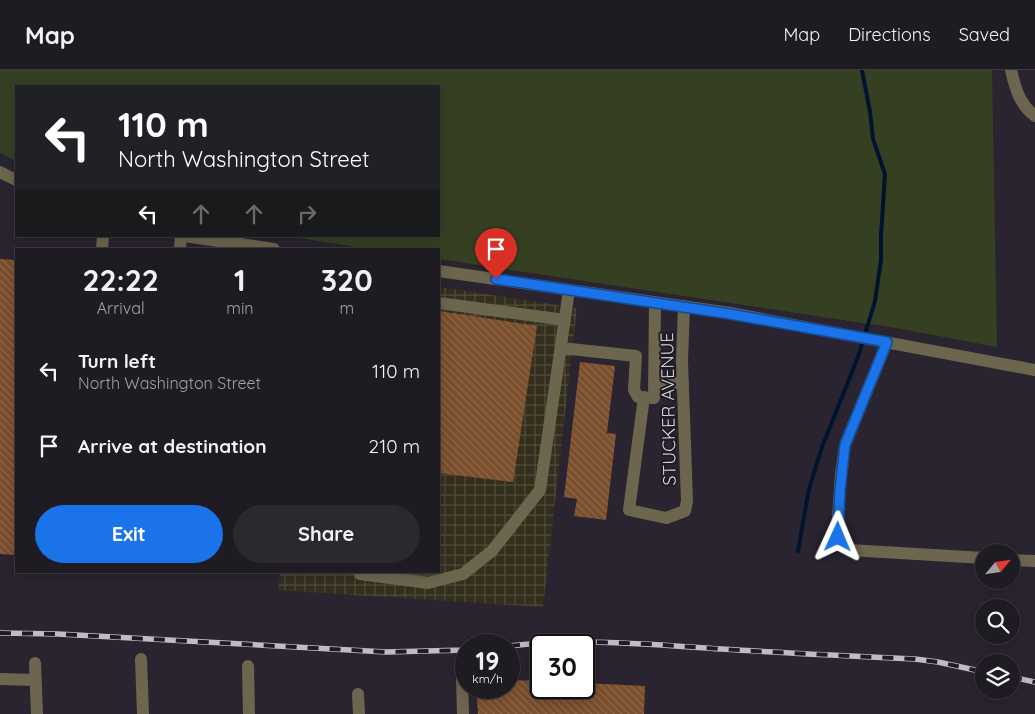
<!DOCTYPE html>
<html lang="en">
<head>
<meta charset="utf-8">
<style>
	:root { --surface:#1f1b23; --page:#2c2830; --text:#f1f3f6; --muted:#a1a1a6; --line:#3c3941; --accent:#1a73e8 }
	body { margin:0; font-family:Quicksand,sans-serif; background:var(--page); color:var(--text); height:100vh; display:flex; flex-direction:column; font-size:19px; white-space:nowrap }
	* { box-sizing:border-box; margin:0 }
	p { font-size:16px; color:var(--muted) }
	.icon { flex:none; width:28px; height:28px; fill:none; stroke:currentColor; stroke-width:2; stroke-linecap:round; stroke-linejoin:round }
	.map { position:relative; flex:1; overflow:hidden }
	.drawer { position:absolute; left:15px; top:178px; width:425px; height:325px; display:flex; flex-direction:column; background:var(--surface); border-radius:0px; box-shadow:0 2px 12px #0003,0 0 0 1px var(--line) }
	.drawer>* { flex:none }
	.hud { position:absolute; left:15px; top:15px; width:425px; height:152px; border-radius:0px; box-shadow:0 2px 12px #0003,0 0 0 1px var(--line); background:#202124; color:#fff; overflow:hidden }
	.needle { width:32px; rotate:61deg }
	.buttons { position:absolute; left:975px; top:474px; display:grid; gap:10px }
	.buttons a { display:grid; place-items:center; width:45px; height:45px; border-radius:50%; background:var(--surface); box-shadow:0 2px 12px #0003,0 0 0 1px var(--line); font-size:25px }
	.speed { position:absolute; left:455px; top:564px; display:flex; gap:10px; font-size:25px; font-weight:700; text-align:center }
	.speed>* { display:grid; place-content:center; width:65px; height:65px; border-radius:50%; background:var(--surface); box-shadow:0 2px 12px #0003,0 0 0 1px var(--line); line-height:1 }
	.speed small { font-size:12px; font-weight:400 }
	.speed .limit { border:2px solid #111; border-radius:8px; background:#fff; color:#111 }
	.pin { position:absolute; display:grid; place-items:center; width:42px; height:42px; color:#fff; margin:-51px -21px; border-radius:50% 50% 50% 0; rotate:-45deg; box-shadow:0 0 5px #0007 }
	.pin .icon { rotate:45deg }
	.me { position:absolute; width:55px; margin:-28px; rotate:1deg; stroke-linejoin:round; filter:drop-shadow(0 0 4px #0008) }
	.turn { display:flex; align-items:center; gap:18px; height:105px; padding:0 20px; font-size:22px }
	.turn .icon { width:65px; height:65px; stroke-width:2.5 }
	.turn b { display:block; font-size:35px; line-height:42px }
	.lanes { display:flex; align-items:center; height:48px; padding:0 20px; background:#0003; justify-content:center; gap:25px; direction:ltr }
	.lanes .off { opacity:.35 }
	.eta { display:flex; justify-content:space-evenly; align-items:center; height:85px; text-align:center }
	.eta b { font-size:30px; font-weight:700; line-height:35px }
	.action { display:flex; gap:10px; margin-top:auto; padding:10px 20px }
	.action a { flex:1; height:58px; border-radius:30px; background:var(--accent); color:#fff; font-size:20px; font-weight:700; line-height:58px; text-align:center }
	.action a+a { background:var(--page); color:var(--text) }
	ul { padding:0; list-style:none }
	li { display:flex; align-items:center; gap:15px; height:75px; padding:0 20px }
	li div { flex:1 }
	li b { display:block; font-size:19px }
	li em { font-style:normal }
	header { display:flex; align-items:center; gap:30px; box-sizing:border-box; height:70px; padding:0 25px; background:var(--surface); border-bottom:1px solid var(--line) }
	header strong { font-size:24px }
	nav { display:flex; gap:28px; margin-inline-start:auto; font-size:18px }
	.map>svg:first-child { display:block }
</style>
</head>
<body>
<header>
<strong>Map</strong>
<nav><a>Map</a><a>Directions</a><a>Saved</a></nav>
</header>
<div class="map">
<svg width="1035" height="644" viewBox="0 0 1035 644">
	<defs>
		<pattern id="industrial-grid" width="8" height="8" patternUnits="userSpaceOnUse" patternTransform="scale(1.25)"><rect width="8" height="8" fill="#342e1d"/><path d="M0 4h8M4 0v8" fill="none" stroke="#514b3d"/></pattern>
		<pattern id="building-back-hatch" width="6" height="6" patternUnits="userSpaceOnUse" patternTransform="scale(1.25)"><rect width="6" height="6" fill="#7b4e2c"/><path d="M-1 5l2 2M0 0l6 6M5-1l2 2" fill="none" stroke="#8d674a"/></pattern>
	</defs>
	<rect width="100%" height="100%" fill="#29242f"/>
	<path fill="url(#industrial-grid)" d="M439 217 577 238 543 537 278 520 280 501H439Z"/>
	<path fill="#354023" d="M0 0H992L997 277 896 258 439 189V179H369L287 166H439V16H16V91L0 83Z"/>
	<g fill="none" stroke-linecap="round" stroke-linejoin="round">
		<path stroke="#00142f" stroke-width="4" d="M798 481 809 419 822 377 858 287 875 231 881 190V166L885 104 873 69 870 42 862 0"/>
	</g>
	<path fill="url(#building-back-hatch)" d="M0 189 16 190V485L0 484Z
		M439 241 537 256 513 412 439 403Z
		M580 292 615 296 607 363 616 364 606 450 574 446 577 429 564 427Z
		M509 610 541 611V618H584V613L645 616 644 644H478L476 618H509Z"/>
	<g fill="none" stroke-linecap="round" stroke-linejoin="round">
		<path stroke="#6d664f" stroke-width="12" d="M1011 0C1015 18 1020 35 1035 46
			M0 102 16 110
			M184 166 274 179
			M102 179 103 166
			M180 179 181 166
			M439 201 730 243 1035 300
			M439 233 565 250
			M887 272 845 375 841 404 837 461C839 469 842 476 849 480L984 488
			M561 278 636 286 634 320 638 327 654 328 655 232
			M654 313H683
			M644 327 629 440 666 448 685 441 687 431 682 291 684 236
			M1011 490 1035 491
			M360 501V504L428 513 463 504 492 481 540 420 569 220
			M141 589 143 644
			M35 593 37 644
			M248 596 249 644
			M462 608 463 644
			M0 609 35 610
			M358 624 359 644"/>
		<g stroke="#bfbcc4" stroke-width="5.5">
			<path id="rail" d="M0 563 58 564 386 582 466 580
				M509 576C580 568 650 574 721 579 786 583 850 586 915 589L938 592 984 602
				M1011 607 1035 612"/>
		</g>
		<use href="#rail" stroke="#1f1b25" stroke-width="4" stroke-dasharray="11" stroke-linecap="butt"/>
	</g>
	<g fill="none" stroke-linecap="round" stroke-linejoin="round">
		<g stroke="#114b97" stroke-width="12">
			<path id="route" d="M496 209 730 244 887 272 845 375 840 420 838 467"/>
		</g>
		<use href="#route" stroke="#1a73e8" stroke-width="9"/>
	</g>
	<g text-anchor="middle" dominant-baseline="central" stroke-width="4" stroke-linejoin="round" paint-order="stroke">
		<g font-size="18" fill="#d8d5dc" stroke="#1f1b25">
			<text transform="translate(668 339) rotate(-91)">STUCKER AVENUE</text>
		</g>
	</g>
</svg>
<div class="buttons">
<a><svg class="needle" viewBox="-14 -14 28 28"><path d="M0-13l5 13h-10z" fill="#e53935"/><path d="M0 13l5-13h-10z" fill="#a1a1a6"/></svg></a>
<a><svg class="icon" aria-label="search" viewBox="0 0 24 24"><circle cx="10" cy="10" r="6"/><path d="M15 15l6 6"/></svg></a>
<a><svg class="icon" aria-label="layers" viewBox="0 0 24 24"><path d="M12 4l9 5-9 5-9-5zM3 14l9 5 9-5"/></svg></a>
</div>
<div class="speed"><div>19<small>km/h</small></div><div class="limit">30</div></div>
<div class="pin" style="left:496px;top:209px;background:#d93025"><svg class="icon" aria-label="arrive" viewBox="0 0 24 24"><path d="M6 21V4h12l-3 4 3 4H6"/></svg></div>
<svg class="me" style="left:838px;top:467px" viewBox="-20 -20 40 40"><path d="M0-17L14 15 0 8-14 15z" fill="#1a73e8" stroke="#fff" stroke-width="4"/></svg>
<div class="hud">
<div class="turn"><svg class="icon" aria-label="left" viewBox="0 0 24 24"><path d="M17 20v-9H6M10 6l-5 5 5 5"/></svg><div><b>110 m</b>North Washington Street</div></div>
<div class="lanes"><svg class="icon" aria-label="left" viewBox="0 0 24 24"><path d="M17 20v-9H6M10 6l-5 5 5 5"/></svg><svg class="icon off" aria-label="ahead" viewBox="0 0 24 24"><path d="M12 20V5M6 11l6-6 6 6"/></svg><svg class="icon off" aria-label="ahead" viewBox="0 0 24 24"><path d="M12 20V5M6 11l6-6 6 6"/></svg><svg class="icon off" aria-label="right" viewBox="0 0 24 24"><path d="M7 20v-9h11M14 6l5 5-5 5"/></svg></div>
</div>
<section class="drawer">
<div class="eta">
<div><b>22:22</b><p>Arrival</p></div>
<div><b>1</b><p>min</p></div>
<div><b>320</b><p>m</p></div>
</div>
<ul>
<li><svg class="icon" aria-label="left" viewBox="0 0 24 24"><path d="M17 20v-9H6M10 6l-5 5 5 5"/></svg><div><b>Turn left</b><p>North Washington Street</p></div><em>110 m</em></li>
<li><svg class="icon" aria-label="arrive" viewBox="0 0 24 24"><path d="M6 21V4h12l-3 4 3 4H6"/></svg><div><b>Arrive at destination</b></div><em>210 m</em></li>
</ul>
<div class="action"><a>Exit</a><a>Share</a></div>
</section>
</div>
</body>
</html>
